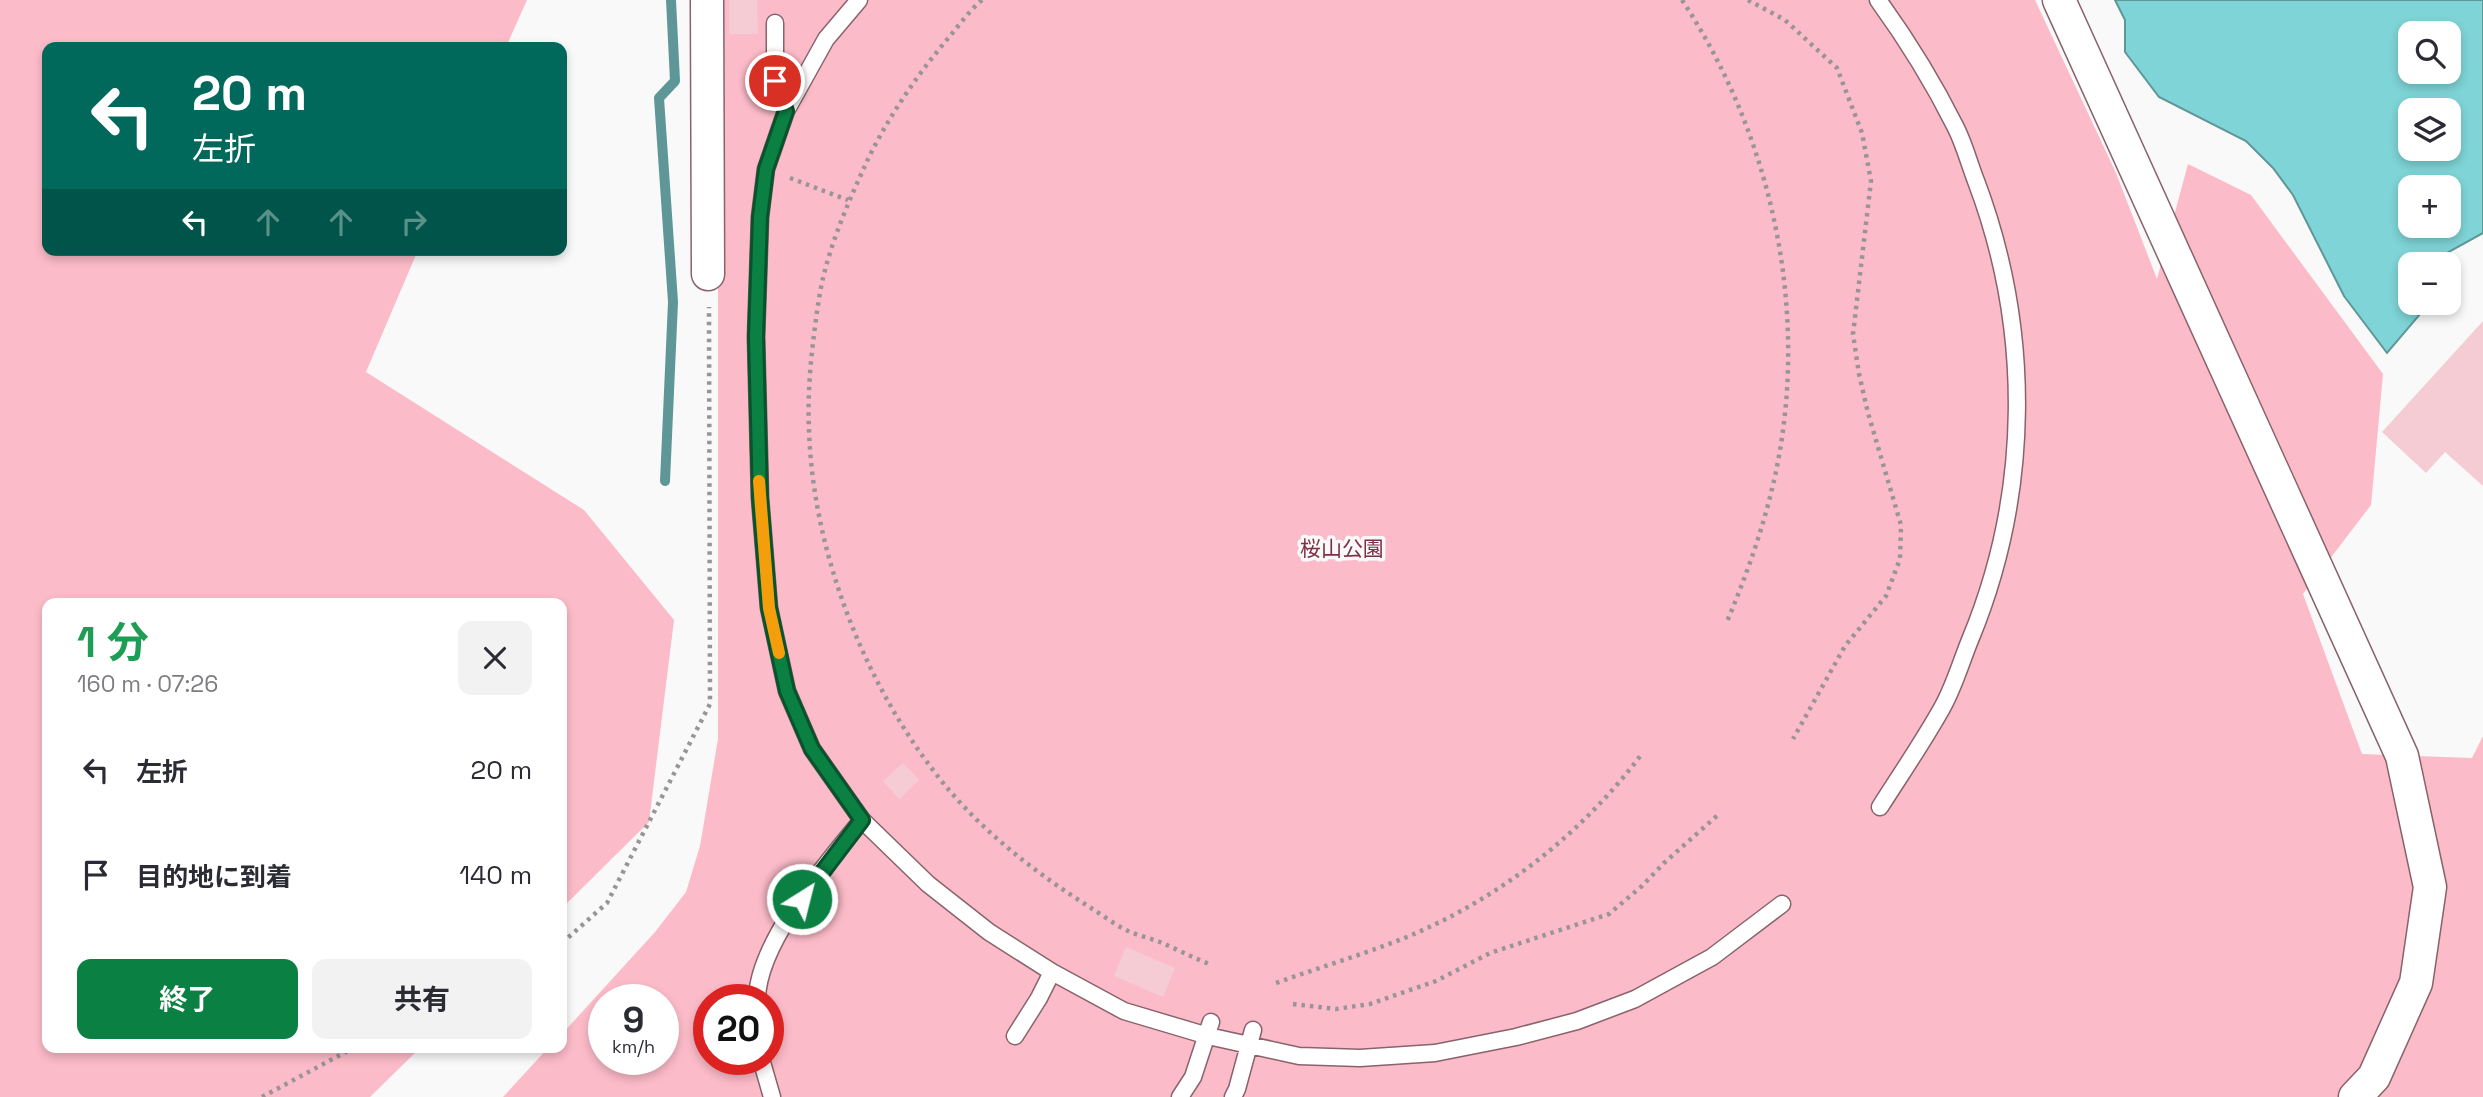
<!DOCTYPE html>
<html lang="ja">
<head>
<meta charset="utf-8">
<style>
	:root { --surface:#fff; --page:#f2f2f3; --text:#2b2b33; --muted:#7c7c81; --accent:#0b8043 }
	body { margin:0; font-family:"Space Grotesk","Noto Sans JP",sans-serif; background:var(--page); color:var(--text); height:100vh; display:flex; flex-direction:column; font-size:26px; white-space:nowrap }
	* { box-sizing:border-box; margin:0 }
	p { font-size:23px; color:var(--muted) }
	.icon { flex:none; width:38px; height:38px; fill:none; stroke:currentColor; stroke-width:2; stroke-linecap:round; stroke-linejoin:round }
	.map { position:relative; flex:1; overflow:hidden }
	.panel { position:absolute; left:42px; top:598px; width:525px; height:455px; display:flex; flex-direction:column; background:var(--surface); border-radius:14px; box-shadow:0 4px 10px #0003 }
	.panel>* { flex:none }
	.hud { position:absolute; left:42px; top:42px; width:525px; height:214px; border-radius:14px; box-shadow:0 4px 10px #0003; background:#00695c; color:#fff; overflow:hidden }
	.fabs { position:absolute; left:2398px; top:21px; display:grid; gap:14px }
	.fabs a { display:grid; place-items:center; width:63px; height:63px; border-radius:14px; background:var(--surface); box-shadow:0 4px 10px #0003; font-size:35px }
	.speed { position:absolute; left:588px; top:984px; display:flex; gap:14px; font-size:35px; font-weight:700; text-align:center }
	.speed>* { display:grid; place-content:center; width:91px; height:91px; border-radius:50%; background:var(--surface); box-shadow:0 4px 10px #0003; line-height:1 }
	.speed small { font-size:18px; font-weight:400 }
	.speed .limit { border:10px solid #d22; background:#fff; color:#111 }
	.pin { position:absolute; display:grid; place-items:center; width:60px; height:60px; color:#fff; margin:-30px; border:4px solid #fff; border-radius:50%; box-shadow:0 2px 7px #0007 }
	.me { position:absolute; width:77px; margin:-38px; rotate:36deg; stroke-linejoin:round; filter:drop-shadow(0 0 5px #0008) }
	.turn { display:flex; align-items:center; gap:24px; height:147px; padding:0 35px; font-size:32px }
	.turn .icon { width:91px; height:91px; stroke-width:2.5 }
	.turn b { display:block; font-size:49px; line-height:60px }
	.lanes { display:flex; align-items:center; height:66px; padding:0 35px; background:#0003; justify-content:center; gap:35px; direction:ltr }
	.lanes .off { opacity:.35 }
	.round { display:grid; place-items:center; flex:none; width:74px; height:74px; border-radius:14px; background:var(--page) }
	.headline { display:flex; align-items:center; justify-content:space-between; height:119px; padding:0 35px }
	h1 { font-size:42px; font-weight:700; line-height:52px; color:#1e9e55 }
	.action { display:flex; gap:14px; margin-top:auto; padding:14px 35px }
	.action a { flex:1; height:80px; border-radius:14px; background:var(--accent); color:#fff; font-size:28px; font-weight:700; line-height:80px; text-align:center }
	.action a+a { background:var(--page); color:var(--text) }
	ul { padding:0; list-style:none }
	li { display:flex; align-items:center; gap:21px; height:105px; padding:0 35px }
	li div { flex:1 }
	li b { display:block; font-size:26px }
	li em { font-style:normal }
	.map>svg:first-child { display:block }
</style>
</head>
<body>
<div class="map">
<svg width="2483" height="1097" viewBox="0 0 2483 1097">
	<rect width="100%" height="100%" fill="#f9f9f9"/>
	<path fill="#fcbbc8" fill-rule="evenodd" d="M0 0H527L506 47H47V250H418L366 372 584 510 674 620 649 822 562 908V604H47V1048H420L370 1097H0Z
		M718 0H2035L2116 173 2157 279 2188 164 2251 195 2383 374 2371 505 2303 594 2362 754 2472 758 2483 736V1097H503L548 1048H562V1034L655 932 686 892 700 846 718 739ZM604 999H663V1059H604ZM709 999H768V1059H709Z"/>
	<path fill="#7ed4d6" stroke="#5f9799" stroke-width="2" fill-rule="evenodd" d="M2115 0H2483V233L2436 259 2434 264H2410V303H2427V306L2387 353 2344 296 2293 195 2273 168 2246 141 2159 97 2125 52V20ZM2410 33H2448V72H2410ZM2410 110H2448V149H2410ZM2410 187H2448V226H2410Z"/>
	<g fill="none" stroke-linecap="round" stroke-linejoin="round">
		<path stroke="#5f9799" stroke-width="10" d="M665 481 673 302 659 98 675 81 671 0"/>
	</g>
	<path fill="#f6ccd4" d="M729 0H757L758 34H729Z
		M2483 321V486L2445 452 2426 473 2382 432Z
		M903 763 919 780 899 799 883 781Z
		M1126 947 1175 968 1163 997 1114 976Z"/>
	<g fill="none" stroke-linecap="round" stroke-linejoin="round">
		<g stroke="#88636b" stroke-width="19">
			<path id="lane" d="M859 0 826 39 786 111 766 169 760 217 756 337 760 498 769 608 787 691 812 749 862 820 928 884 989 932 1052 972 1124 1011 1208 1036 1299 1056 1360 1058 1435 1053 1516 1037 1577 1021 1635 999 1712 957 1782 904
				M1878 0C1907 40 1933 82 1955 126 1964 143 1969 163 1976 181 2032 329 2031 493 1970 640 1961 662 1954 687 1942 708 1923 742 1901 774 1880 807
				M775 23V81L786 111
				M757 999C758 942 826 864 862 820
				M1015 1036 1039 998 1052 972
				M761 1059 772 1097
				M1180 1097 1193 1077 1211 1022
				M1233 1097 1237 1089 1253 1030"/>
		</g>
		<g stroke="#88636b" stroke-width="35">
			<path id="street" d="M707 0 708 274
				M2059 0 2402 756 2430 887 2416 983 2374 1077 2355 1097"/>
		</g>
		<path stroke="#999495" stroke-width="4.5" stroke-dasharray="3.5 5" stroke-linecap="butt" d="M982 0C970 10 960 24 950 36 918 74 890 114 868 159 847 205 825 254 818 305 812 346 807 389 809 430 813 556 868 694 949 790 989 837 1039 875 1091 908 1102 915 1114 924 1126 930 1136 935 1149 938 1160 942 1176 949 1192 957 1209 964
			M1682 0C1776 142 1813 326 1771 493 1760 538 1744 581 1726 624
			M1748 0 1785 20 1837 68 1862 133 1871 181 1853 334 1859 374 1868 413 1901 525 1900 559 1886 596 1845 646 1793 739
			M790 178 848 200
			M562 943 607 903 710 704 709 307
			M1276 983C1318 968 1361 955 1402 939 1496 901 1580 836 1641 755
			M1293 1004 1336 1009 1370 1004 1436 981 1490 953 1609 914 1642 886 1664 863 1719 814
			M262 1097 353 1048"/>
		<use href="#lane" stroke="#fff" stroke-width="16"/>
		<use href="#street" stroke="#fff" stroke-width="32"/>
	</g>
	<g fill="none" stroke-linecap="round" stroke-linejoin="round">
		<g stroke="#07532c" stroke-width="18">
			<path id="route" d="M775 81 786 111 766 169 760 217 756 337 760 498 769 608 787 691 812 749 862 820 802 899"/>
		</g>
		<use href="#route" stroke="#0b8043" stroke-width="12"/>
		<path stroke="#f59e0b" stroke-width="12" d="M759 481 769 608 779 653"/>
	</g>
	<g text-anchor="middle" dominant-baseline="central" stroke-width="7" stroke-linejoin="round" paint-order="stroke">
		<g font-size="21" fill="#7f2f46" stroke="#f9f9f9">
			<text x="1342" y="548">桜山公園</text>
		</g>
	</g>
</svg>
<div class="fabs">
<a><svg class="icon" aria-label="search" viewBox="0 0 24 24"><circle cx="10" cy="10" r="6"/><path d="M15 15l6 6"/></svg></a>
<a><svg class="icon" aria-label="layers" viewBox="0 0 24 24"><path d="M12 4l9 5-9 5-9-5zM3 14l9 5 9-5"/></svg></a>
<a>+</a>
<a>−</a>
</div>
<div class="speed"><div>9<small>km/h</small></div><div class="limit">20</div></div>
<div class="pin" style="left:775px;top:81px;background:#d93025"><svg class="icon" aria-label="arrive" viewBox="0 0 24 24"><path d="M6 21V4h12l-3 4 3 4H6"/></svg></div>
<svg class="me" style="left:802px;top:899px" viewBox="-20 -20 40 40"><circle r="17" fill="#0b8043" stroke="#fff" stroke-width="3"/><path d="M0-11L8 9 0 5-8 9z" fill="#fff"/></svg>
<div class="hud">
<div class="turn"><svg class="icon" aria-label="left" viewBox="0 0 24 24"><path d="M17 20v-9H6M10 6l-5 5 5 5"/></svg><div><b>20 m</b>左折</div></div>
<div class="lanes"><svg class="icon" aria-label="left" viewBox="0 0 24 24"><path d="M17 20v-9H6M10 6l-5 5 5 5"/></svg><svg class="icon off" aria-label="ahead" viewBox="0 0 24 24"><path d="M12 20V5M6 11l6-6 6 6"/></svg><svg class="icon off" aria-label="ahead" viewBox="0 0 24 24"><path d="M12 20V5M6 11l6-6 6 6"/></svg><svg class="icon off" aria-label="right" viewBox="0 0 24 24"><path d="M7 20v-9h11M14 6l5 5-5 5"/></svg></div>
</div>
<section class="panel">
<div class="headline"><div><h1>1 分</h1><p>160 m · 07:26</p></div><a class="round"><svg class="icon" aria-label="close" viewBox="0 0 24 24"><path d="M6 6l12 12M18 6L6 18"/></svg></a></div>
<ul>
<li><svg class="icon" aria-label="left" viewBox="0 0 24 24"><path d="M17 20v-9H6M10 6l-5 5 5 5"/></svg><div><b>左折</b></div><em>20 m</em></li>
<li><svg class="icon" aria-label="arrive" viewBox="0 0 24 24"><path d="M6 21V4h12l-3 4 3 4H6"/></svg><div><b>目的地に到着</b></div><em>140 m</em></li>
</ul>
<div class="action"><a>終了</a><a>共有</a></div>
</section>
</div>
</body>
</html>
